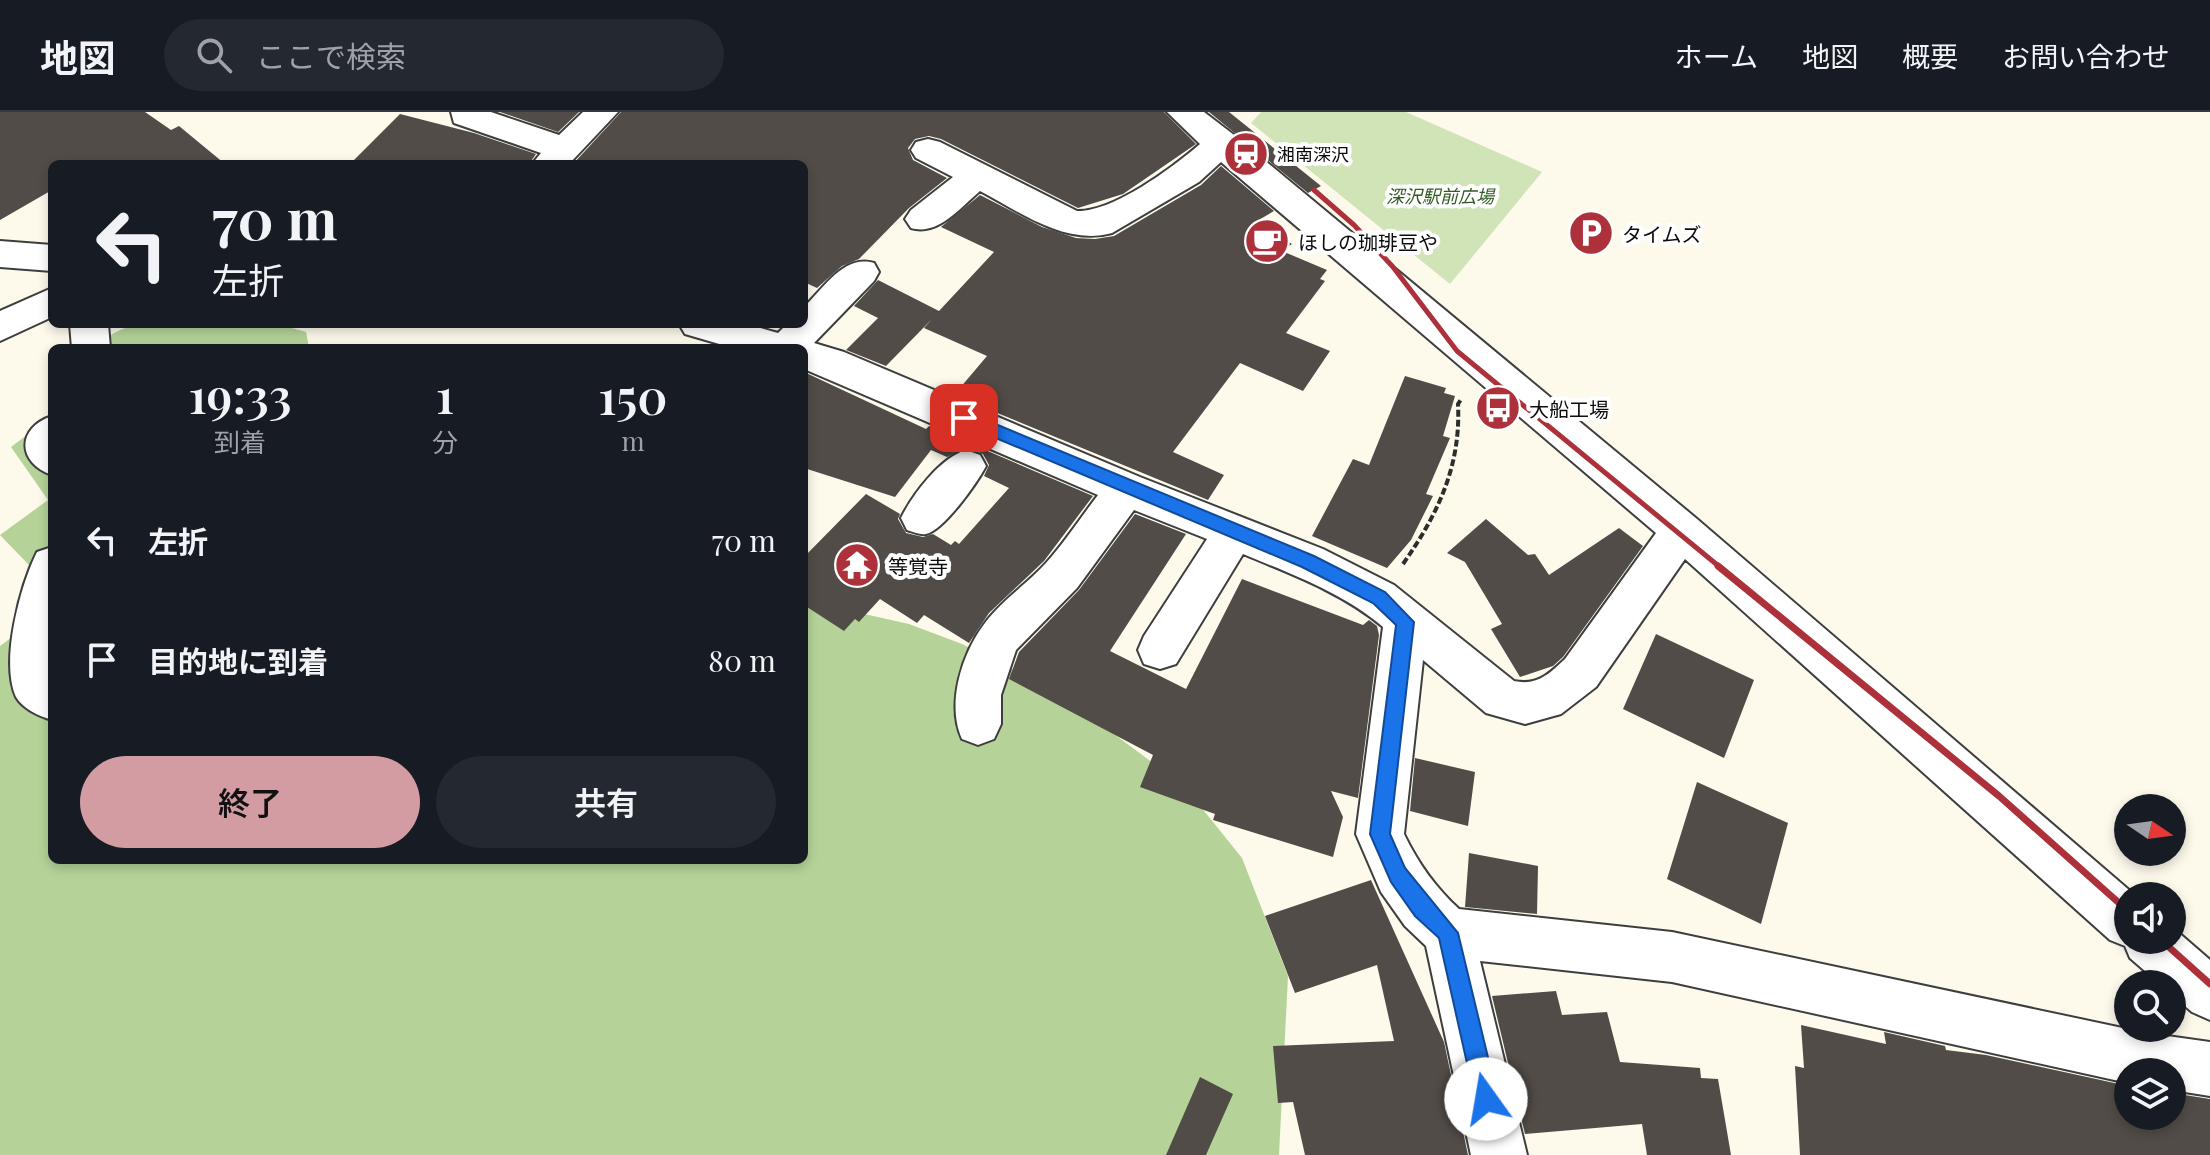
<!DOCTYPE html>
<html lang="ja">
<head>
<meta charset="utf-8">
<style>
	:root { --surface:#171b24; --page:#242831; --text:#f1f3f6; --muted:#9ea1a6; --line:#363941; --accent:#d29ca2 }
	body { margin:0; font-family:"Playfair Display","Noto Sans JP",serif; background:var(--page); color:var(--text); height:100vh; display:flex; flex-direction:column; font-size:30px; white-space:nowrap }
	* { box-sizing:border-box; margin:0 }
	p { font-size:26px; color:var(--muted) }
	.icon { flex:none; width:44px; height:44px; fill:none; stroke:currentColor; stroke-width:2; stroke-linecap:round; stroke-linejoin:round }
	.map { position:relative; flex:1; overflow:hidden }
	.sheet { position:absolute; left:48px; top:232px; width:760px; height:520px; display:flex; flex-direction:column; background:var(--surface); border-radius:12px; box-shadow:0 4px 12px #0003 }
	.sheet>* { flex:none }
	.banner { position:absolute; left:48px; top:48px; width:760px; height:168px; border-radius:12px; box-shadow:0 4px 12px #0003; background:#171b24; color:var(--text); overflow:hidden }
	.needle { width:52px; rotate:103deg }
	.fabs { position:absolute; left:2114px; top:682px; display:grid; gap:16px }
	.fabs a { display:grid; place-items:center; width:72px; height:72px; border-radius:50%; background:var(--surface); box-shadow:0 4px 12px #0003; font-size:40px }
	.pin { position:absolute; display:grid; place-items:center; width:68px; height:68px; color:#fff; margin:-34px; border-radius:16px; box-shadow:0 4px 12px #0006 }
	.me { position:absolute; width:88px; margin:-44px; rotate:347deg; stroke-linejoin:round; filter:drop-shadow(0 0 6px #0008) }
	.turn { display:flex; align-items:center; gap:28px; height:168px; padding:0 32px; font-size:36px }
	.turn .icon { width:104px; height:104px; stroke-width:2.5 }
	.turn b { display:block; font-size:56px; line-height:68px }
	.eta { display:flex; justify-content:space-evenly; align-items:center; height:136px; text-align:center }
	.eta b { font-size:48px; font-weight:600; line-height:56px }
	.button { display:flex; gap:16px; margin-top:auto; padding:16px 32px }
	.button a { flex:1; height:92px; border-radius:48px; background:var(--accent); color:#111; font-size:32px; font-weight:600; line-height:92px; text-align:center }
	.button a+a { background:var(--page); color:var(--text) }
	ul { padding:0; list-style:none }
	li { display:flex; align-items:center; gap:24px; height:120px; padding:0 32px }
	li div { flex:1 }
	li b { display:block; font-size:30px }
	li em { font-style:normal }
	header { display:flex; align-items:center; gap:48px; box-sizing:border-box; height:112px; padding:0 40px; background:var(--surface); border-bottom:2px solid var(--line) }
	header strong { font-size:38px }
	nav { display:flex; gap:44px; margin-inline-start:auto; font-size:28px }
	.search { width:560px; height:72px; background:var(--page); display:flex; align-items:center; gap:20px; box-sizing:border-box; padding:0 28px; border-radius:44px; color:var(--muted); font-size:30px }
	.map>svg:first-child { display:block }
</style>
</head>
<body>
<header>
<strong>地図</strong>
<div class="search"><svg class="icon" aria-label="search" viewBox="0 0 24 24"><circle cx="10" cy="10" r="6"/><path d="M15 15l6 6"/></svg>ここで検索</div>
<nav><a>ホーム</a><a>地図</a><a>概要</a><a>お問い合わせ</a></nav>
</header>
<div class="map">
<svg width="2210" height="1043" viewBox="0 0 2210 1043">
	<rect width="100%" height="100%" fill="#fdf9eb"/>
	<path fill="#d0e4b8" d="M1261 0H1406L1542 60 1450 172 1251 11Z"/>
	<path fill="#b5d399" d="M139 212H278L306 220 309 236H100C108 220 122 217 139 212Z
		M52 304V477L0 423 48 388 11 335Z
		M804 475 860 501 909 512 962 532 1052 576 1184 674 1242 746 1288 864 1279 1043H0V534L52 495V748H804Z"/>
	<path fill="#524c48" d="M0 0H145L171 18 179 14 225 52H52V78L0 108Z
		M500 0H579L558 20Z
		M621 0H1164L1196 32 1123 82 1078 96 941 27 929 24 915 27 908 36 913 48 947 66 909 96 859 147 842 154 817 176 804 170V52H573Z
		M1209 0H1229L1321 74 1308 81Z
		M400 2 474 21 536 42 529 52H350Z
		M1221 54 1274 99 1257 109 1292 132 1282 139 1327 158 1320 167 1325 169 1286 221 1330 239 1303 279 1240 251 1173 340 1224 363 1208 388 954 283 987 244 924 216 932 207 886 254 846 238 878 206 854 194 878 168 939 199 994 140 941 115 980 83 1042 115 1076 126 1095 127 1114 124 1201 73Z
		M804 260 926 317 929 314 1093 384 1044 449 989 501 969 531 924 503 917 511 880 487 859 510 855 507 844 519 804 493V445L866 382 900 402 898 407 906 421 923 425 933 422 951 433 955 429 959 432 1009 376 984 364 989 353 983 342 967 335 947 345 931 338 895 385 804 356Z
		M1405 264 1446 276 1444 281 1455 284 1443 324 1450 326 1426 382 1433 384 1411 428 1387 456 1312 424 1353 347 1369 353Z
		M1135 402 1186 422 1110 539 1186 577 1242 467 1363 513 1369 508 1377 514 1379 523 1358 686 1331 679 1343 705 1333 745 1213 708 1215 702 1140 675 1153 643 1009 567 1019 540 1079 478Z
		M1486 407 1528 443 1535 442 1549 463 1619 416 1643 434 1563 545 1553 554 1520 565 1491 517 1502 512 1465 450 1447 441Z
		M1656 522 1754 568 1724 646 1623 597Z
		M1415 646 1475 660 1468 714 1410 699Z
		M1697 670 1788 711 1761 812 1667 767Z
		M1469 741 1538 754 1537 802 1465 795Z
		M1371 768 1444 930 1468 1043H1305L1293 990 1278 991 1273 934 1394 929 1377 853 1295 881 1265 804Z
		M1556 879 1562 903 1607 900 1620 950 1700 956 1701 966 1718 967 1731 1043H1647L1642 1012 1525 1022 1492 884Z
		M1801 913 1886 932 1884 920 1945 934 1946 938 1986 943 2128 974V1004H2172V981L2210 987V1043H1800L1795 954 1804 956Z
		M1200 965 1233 982 1206 1043H1166Z"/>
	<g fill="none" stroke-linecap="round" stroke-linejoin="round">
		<g stroke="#3e3e3e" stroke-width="4">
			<path id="minor" d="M451 0H491L559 23 583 0H618L569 52H532L541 41 454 11Z
				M1167 0H1204L1234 23 1697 407 2136 784H2128V828H2172V815L2210 848V908L2192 900 2172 883V872H2160L2130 846 2125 834 2110 828 1685 447 1596 575 1561 602 1525 612 1486 601 1423 548 1404 722C1418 751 1435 775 1459 797L1672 820 2146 921 2210 930V984L2172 978V960H2128V971L1672 870 1480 849 1527 1043H1471L1426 834 1405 814 1381 780 1356 722 1383 515C1343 481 1291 462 1243 442L1176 552 1160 557 1144 552 1138 538 1144 524 1207 427 1134 398 1077 476 1016 538 1001 583V612L994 627 978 633 962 627C946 592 962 541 985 511 1001 489 1027 472 1046 451 1065 430 1081 405 1098 383L804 257V236H733L685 222 679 212H746L778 221 787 212H804V195C824 176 844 142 874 151L879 160 874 169 814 231 844 240 1140 365 1323 437 1394 473 1514 569C1537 574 1549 562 1565 547L1656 421 1221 50 1199 70 1112 121C1065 134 1020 100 980 79 960 96 938 124 911 116L905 107 911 98 953 65 916 46 911 38 916 30 928 27 940 30 1077 99C1113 100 1172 56 1200 32Z
				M0 129 52 133V159L0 155Z
				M52 176V205L0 229V199Z
				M70 212H108L110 236H72Z
				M52 304V363C17 351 16 316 52 304Z
				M966 338 980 343 986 354C977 371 944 418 926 422 919 423 914 420 907 418L901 406C913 382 940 346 966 338Z
				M52 435V608C39 604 23 597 16 585 0 550 20 474 37 440Z"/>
		</g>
		<path stroke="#2d2d2d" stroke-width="4" stroke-dasharray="7 3" stroke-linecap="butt" d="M1403 452C1438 402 1461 354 1458 292L1462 286"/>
		<use href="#minor" fill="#fff" fill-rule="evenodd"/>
		<path stroke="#ad313b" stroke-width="5" d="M1314 78 1354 113 1393 155 1457 239 1721 456"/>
		<path stroke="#ad313b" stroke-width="7" d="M1718 454 1999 684 2128 799
			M2161 828 2210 872"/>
	</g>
	<path fill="#1a73e8" stroke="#114b97" stroke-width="2" d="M964 299 1314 444 1385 480 1414 510 1390 722 1405 756 1458 821 1498 987 1494 995 1486 999 1479 995 1475 987 1439 826 1415 804 1391 770 1370 722 1396 513 1373 491 1302 455 958 310V301Z"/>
	<defs>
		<g id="station-disc" transform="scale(2.3)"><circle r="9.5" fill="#ad313b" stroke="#fff"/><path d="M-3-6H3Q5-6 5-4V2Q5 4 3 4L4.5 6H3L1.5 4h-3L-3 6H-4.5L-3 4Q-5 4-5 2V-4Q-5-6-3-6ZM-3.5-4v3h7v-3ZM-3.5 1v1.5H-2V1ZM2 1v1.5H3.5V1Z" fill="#fff"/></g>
		<g id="parking-disc" transform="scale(2.3)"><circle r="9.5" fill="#ad313b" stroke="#fff"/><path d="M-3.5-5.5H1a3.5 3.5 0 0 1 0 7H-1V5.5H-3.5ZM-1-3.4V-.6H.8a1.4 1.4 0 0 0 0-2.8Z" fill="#fff"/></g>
		<g id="cafe-disc" transform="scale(2.3)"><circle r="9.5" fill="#ad313b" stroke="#fff"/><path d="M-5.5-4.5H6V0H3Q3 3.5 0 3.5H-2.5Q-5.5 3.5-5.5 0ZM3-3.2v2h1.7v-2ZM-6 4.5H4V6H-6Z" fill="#fff"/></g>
		<g id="bus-disc" transform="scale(2.3)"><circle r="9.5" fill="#ad313b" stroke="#fff"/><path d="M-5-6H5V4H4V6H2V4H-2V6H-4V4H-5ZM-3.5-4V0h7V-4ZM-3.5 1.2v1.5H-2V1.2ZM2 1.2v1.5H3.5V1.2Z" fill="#fff"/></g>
		<g id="temple-disc" transform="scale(2.3)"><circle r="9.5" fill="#ad313b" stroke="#fff"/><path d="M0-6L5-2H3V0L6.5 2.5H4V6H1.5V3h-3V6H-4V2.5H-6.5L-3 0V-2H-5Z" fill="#fff"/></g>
	</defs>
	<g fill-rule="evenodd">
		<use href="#station-disc" x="1246" y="42"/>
		<use href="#parking-disc" x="1591" y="121"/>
		<use href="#cafe-disc" x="1267" y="129"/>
		<use href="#bus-disc" x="1498" y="296"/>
		<use href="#temple-disc" x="857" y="453"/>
	</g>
	<g text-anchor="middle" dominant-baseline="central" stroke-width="8" stroke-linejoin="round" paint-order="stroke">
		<g font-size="18" fill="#0b0b0b" stroke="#fff" text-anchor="start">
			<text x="1277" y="42">湘南深沢</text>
		</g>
		<g font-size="18" font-style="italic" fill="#305c22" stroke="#fff">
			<text x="1440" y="84">深沢駅前広場</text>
		</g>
		<g font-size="20" fill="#0b0b0b" stroke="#fff" text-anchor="start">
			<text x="1622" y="121">タイムズ</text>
			<text x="1298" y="129">ほしの珈琲豆や</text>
			<text x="1529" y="296">大船工場</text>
			<text x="888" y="453">等覚寺</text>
		</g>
	</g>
</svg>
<div class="fabs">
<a><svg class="needle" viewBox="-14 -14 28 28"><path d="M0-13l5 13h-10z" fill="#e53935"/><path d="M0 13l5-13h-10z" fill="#9ea1a6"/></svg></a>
<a><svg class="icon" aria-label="sound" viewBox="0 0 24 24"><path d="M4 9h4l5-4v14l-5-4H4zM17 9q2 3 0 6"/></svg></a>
<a><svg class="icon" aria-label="search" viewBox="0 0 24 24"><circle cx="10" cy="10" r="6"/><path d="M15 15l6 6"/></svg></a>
<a><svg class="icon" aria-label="layers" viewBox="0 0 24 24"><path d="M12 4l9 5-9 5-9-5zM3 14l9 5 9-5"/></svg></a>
</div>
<div class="pin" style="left:964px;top:306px;background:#d93025"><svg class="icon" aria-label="arrive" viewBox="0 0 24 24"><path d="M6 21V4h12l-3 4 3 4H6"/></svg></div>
<svg class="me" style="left:1486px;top:987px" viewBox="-20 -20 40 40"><circle r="19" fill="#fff"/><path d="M0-13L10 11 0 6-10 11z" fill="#1a73e8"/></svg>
<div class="banner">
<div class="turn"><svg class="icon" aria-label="left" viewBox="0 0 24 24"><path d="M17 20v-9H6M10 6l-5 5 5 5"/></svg><div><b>70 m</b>左折</div></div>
</div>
<section class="sheet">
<div class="eta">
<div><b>19:33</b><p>到着</p></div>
<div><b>1</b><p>分</p></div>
<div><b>150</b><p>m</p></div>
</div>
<ul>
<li><svg class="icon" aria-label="left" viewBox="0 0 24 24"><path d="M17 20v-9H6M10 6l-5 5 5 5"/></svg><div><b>左折</b></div><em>70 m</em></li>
<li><svg class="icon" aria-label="arrive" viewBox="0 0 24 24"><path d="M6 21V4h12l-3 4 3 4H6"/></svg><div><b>目的地に到着</b></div><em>80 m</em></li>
</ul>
<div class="button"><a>終了</a><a>共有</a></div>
</section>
</div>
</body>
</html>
